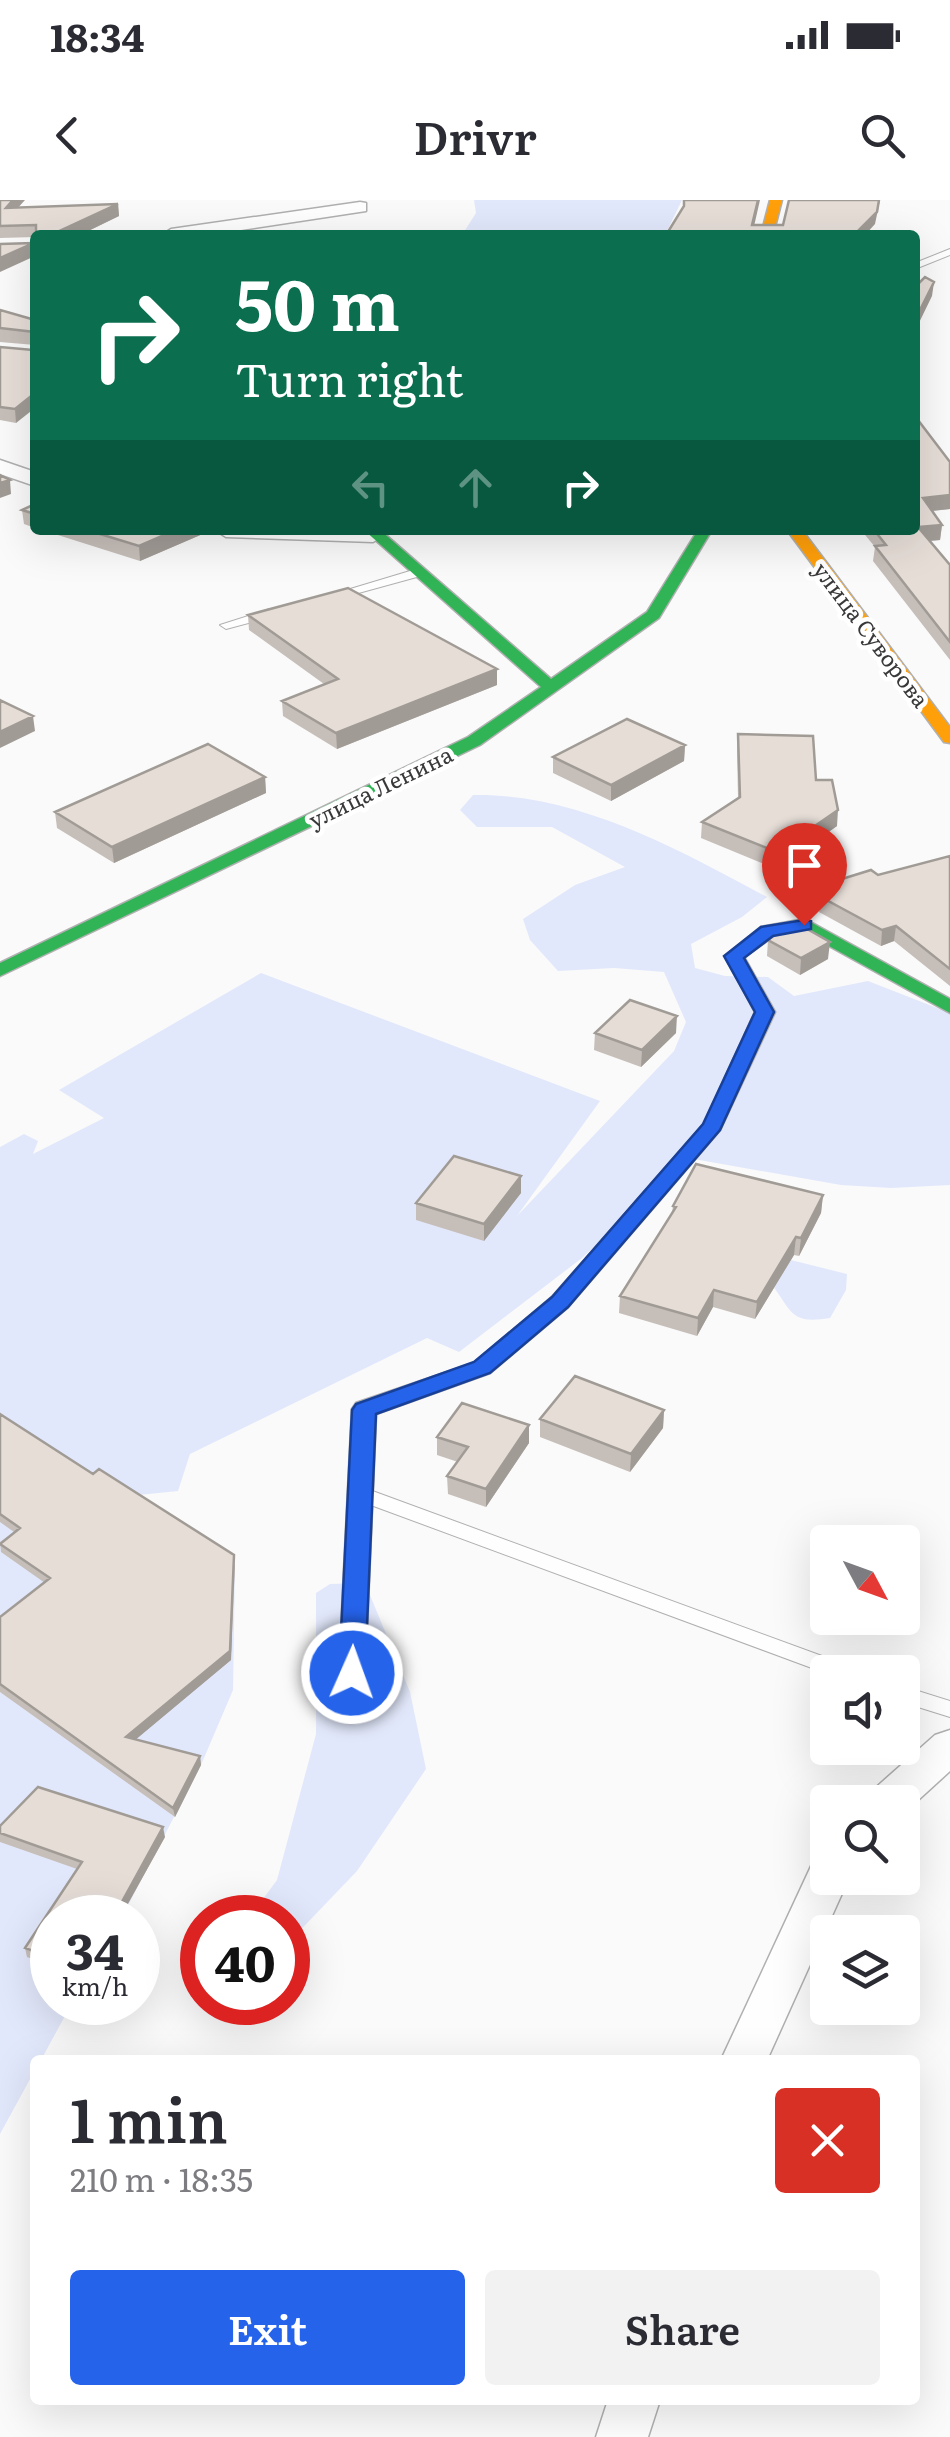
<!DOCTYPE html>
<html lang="en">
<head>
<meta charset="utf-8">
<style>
	:root { --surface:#fff; --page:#f2f2f3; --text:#2b2b33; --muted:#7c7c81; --accent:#2563eb }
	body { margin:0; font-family:Literata,serif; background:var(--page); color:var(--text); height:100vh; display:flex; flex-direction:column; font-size:38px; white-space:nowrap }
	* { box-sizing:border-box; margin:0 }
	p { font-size:32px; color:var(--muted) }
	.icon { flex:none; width:55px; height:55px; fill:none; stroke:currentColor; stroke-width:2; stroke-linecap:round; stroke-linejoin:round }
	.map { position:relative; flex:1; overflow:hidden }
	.side { position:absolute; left:30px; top:1855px; width:890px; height:350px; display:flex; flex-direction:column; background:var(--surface); border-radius:10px; box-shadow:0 10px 40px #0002 }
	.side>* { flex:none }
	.banner { position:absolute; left:30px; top:30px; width:890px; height:305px; border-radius:10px; box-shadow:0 10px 40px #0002; background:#0b6e4f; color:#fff; overflow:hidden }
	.needle { width:65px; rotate:131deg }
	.controls { position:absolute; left:810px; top:1325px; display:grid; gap:20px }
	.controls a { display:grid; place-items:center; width:110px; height:110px; border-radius:10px; background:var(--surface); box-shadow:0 10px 40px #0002; font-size:50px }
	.speed { position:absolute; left:30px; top:1695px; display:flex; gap:20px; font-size:50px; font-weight:700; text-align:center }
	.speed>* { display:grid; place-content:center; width:130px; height:130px; border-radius:50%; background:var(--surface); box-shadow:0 10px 40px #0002; line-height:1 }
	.speed small { font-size:25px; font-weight:400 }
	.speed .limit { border:15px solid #d22; background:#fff; color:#111 }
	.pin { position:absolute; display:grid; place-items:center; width:85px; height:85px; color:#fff; margin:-102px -42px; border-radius:50% 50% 50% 0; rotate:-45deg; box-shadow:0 0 10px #0007 }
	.pin .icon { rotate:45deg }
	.me { position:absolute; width:110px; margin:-55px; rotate:2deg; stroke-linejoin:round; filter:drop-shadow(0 0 8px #0008) }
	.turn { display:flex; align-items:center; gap:35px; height:210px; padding:0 40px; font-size:45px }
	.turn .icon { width:130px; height:130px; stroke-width:2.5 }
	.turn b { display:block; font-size:70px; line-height:85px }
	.lanes { display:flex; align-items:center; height:95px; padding:0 40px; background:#0003; justify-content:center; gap:50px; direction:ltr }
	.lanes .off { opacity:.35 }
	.round { display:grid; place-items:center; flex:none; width:105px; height:105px; border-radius:10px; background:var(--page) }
	.headline { display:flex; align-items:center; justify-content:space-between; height:170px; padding:0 40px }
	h1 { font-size:60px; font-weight:600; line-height:75px }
	.primary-button { display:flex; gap:20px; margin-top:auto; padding:20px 40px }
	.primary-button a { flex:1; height:115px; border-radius:10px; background:var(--accent); color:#fff; font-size:40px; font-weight:600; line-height:115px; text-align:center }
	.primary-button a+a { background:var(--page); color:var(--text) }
	.status { display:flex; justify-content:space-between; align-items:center; height:70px; padding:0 50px; background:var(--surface); direction:ltr }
	.status svg { height:28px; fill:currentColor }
	header { display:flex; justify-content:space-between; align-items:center; height:130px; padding:0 40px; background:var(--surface); font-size:45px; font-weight:600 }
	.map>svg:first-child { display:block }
</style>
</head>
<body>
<div class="status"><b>18:34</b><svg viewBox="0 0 49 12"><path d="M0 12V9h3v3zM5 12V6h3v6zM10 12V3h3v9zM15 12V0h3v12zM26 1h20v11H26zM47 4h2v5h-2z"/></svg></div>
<header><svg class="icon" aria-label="back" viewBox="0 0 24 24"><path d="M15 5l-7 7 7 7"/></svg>Drivr<svg class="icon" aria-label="search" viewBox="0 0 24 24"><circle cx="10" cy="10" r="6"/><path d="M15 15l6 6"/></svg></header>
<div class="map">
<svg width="950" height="2237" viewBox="0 0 950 2237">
	<rect width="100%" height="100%" fill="#fafafa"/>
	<path fill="#e2e8fb" d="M474 0H682L665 35H462L476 13Z
		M473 595C577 593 678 649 767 697L742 717 691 744 695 768 725 776 768 777 794 796 868 781 950 813V985L891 988 841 985 688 958 582 1058 459 1152 427 1138 190 1254 178 1291 129 1296 235 1365 233 1490 201 1565 122 1717 52 1718V1802L72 1803 41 1860H35V1870L0 1934V947L24 934 38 941 33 954 104 918 59 890 261 773 600 901 517 1016 674 851 686 822 664 772 614 768 558 771 530 740 523 719 575 685 625 667 552 627H477L460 610Z
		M779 1057 847 1074 846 1090 830 1118C792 1124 793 1114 773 1086Z
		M365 1383 410 1492 426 1569 357 1671 288 1743V1718H249L277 1680 316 1534V1393L330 1384Z"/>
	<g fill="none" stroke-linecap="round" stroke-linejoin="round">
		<g stroke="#b0b0b1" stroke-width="2">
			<path id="lane" d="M950 49V55L915 69V63Z
				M420 368 424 369V375L333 400 327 396Z
				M270 409 274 410V416L226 429 220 425Z
				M367 1289 852 1467 855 1472 828 1474 360 1301 358 1296 360 1291Z
				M902 1486 950 1501V1517L902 1502Z"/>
		</g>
		<g stroke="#b0b0b1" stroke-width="3">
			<path id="street" d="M360 2 366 3V11L208 35H162L171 29Z
				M0 260 35 272V286L0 274Z
				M215 330H381L385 335 373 342 226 337Z
				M950 1530V1571L903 1614 902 1602H867L873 1590 935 1535Z
				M828 1657V1678H849L767 1860H721L813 1662Z
				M608 2200H660L648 2237H596Z"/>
		</g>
		<g stroke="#b0b0b1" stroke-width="3">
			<path id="fast" d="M364 330H380L551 479 647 412 698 330H712L659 418 480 545 0 776V763L468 537 541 487Z
				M805 719 950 799V813L802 731 774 736 744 757 775 812 720 930 568 1107 490 1173 376 1214 365 1473 361 1480 352 1483 343 1480 339 1473 352 1209 356 1203 474 1163 552 1097 704 924 755 812 725 756 761 727Z"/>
		</g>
		<g stroke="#b0b0b1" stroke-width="3">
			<path id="slow" d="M770 0H782L773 35H761Z
				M787 330H802L950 527V543L944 542Z"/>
		</g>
		<use href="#lane" fill="#fefefe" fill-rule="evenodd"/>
		<use href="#street" fill="#fefefe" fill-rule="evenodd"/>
		<use href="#fast" fill="#30b455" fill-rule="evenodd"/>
		<use href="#slow" fill="#ff9f0a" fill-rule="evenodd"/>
	</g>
	<path fill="#c6beb9" d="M0 0 18 7 118 4 119 16 80 35H35V37L0 38Z
		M0 110 35 120V145L0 142Z
		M0 147 33 150 16 223 0 220Z
		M950 262V309L932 311 942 325 940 340 929 341 950 365V460L873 361 875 347 861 330H915Z
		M35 304V328L24 324 22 310Z
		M42 330H212L140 361Z
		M248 415 497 469V485L337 549 283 516 282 501 324 484 249 430Z
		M738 534 816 580 837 626 776 669 701 638 702 622 738 598 737 550Z
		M685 545 684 561 611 601 553 573V557Z
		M265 577 266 593 114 663 57 628 55 612Z
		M950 656V786L894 741 881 746 819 712 820 706 814 702 816 687 878 675Z
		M768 740 828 759 800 775 767 756Z
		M595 833H676L641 867 594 850Z
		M521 976V993L484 1041 416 1020V1003Z
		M823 995 821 1013 799 1056 794 1055 755 1119 713 1107 697 1136 619 1113 620 1096 672 1013 673 1006Z
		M664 1210 663 1228 630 1272 540 1237V1219Z
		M0 1214 235 1365 231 1460 136 1539 200 1556 201 1565 175 1617 0 1492V1417L45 1383 1 1352 0 1342 14 1332 0 1322Z
		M529 1225V1243L486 1307 448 1294 447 1276 458 1262 437 1255V1237Z
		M0 1626 165 1637 120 1718H52V1766L27 1757 25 1748 77 1669 0 1642Z"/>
	<path fill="#a19b96" d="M13 0H25L7 20 6 8Z
		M758 0H760L752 35V25Z
		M879 0H880L875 24 865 35H854Z
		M118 4 119 16 80 35H51Z
		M34 43 35 56 0 72V58Z
		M934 82 932 96 915 131V120Z
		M35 193V208L16 223 15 209Z
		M10 280 11 294 0 298V283Z
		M950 295V309L921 312 923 298Z
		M942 325 940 340 916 342 918 327Z
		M176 330H212L140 361 139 346Z
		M497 469V485L337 549 336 533Z
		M33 516 35 531 0 548V532Z
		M685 545 684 561 611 601V585Z
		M265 577 266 593 114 663 112 647Z
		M838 610 837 626 776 669 777 652Z
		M896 726 894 741 881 746 882 730Z
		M830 742 828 759 800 775 801 758Z
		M677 816 676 833 641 867 642 850Z
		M521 976V993L484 1041V1024Z
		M823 995 821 1013 799 1056 801 1038Z
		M796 1037 794 1055 755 1119 757 1102Z
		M714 1090 713 1107 697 1136 698 1118Z
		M664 1210 663 1228 630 1272 631 1254Z
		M529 1225V1243L486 1307V1289Z
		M234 1355 231 1460 128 1546 126 1537Z
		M200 1556 201 1565 175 1617 173 1608Z
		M163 1627 165 1637 120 1718H113Z"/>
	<path fill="#e6ddd7" stroke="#a19b96" stroke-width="2.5" d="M0 0H13L6 8 118 4 51 35H36V25L0 26Z
		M684 0H758L752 25H783L789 0H879L877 12 854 35H666L684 6Z
		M34 43 0 58V44Z
		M925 77 934 82 915 120V87Z
		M0 110 35 120V132L0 128Z
		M0 147 33 150 35 149V193L15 209 0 207Z
		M915 220H918L950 262V295L923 298 942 325 918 327 950 365V442L875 346 886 345 874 330H915Z
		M0 275 10 280 0 283Z
		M35 304V314L22 310Z
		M87 330H176L139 346Z
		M348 388 497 469 336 533 282 501 338 479 248 415Z
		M0 500 33 516 0 532Z
		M627 519 685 545 611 585 553 557Z
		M738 534 813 536 816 580H832L838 610 777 652 702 622 740 597Z
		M208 544 265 577 112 647 55 612Z
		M950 656V769L896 726 882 730 821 697 825 695 816 687 871 670 878 675Z
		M800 725 830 742 801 758 768 740 784 728Z
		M630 800 677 816 642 850 595 833Z
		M454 956 521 976 484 1024 416 1003Z
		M696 964 823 995 801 1038 796 1037 757 1102 714 1090 698 1118 620 1096 676 1007 673 1006Z
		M575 1176 664 1210 631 1254 540 1219Z
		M462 1203 529 1225 486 1289 447 1276 468 1247 437 1237Z
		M0 1214 93 1274 99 1269 234 1355 230 1451 126 1537 200 1556 173 1608 0 1484V1417L50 1378 0 1344 20 1328 0 1314Z
		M38 1587 163 1627 113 1718H52V1758L25 1748 82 1662 0 1633V1626Z"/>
	<path fill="#2563eb" stroke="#184099" stroke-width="2.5" d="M804 720 811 721V729L773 736 744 758 774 812 720 930 568 1107 490 1173 376 1214 365 1473 361 1480H343L339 1473 352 1210 356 1204 474 1162 552 1097 703 924 755 812 724 756 761 727Z"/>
	<g text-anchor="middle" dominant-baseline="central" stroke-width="9" stroke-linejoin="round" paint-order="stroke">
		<g font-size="22" fill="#39393a" stroke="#fff">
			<text transform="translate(872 434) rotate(53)">улица Суворова</text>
			<text transform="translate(380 586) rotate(-26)">улица Ленина</text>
		</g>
	</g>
</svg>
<div class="controls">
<a><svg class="needle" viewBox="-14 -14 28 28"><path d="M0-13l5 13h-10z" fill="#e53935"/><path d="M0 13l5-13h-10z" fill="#7c7c81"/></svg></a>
<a><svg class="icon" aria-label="sound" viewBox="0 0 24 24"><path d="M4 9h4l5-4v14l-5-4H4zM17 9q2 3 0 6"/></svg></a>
<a><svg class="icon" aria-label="search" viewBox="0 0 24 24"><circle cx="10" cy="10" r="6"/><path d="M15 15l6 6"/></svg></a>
<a><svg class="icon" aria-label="layers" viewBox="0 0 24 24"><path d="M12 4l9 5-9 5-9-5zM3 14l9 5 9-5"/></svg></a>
</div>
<div class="speed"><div>34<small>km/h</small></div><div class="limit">40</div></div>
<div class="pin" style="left:804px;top:725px;background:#d93025"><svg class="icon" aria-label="arrive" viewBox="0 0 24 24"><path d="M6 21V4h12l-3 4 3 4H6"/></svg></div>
<svg class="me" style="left:352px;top:1473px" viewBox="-20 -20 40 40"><circle r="17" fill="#2563eb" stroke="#fff" stroke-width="3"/><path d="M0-11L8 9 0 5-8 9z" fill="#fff"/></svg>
<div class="banner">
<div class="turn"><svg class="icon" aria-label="right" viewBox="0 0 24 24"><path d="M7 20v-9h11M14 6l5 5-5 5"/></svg><div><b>50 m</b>Turn right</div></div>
<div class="lanes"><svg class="icon off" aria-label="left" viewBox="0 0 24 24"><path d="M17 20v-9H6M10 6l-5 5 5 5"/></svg><svg class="icon off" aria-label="ahead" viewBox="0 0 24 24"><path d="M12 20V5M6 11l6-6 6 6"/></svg><svg class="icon" aria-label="right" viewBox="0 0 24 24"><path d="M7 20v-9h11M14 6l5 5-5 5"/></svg></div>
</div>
<section class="side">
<div class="headline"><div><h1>1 min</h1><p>210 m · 18:35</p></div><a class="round" style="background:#d93025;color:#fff"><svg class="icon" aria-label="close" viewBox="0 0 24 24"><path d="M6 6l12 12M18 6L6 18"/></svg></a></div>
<div class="primary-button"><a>Exit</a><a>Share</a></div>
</section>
</div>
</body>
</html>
